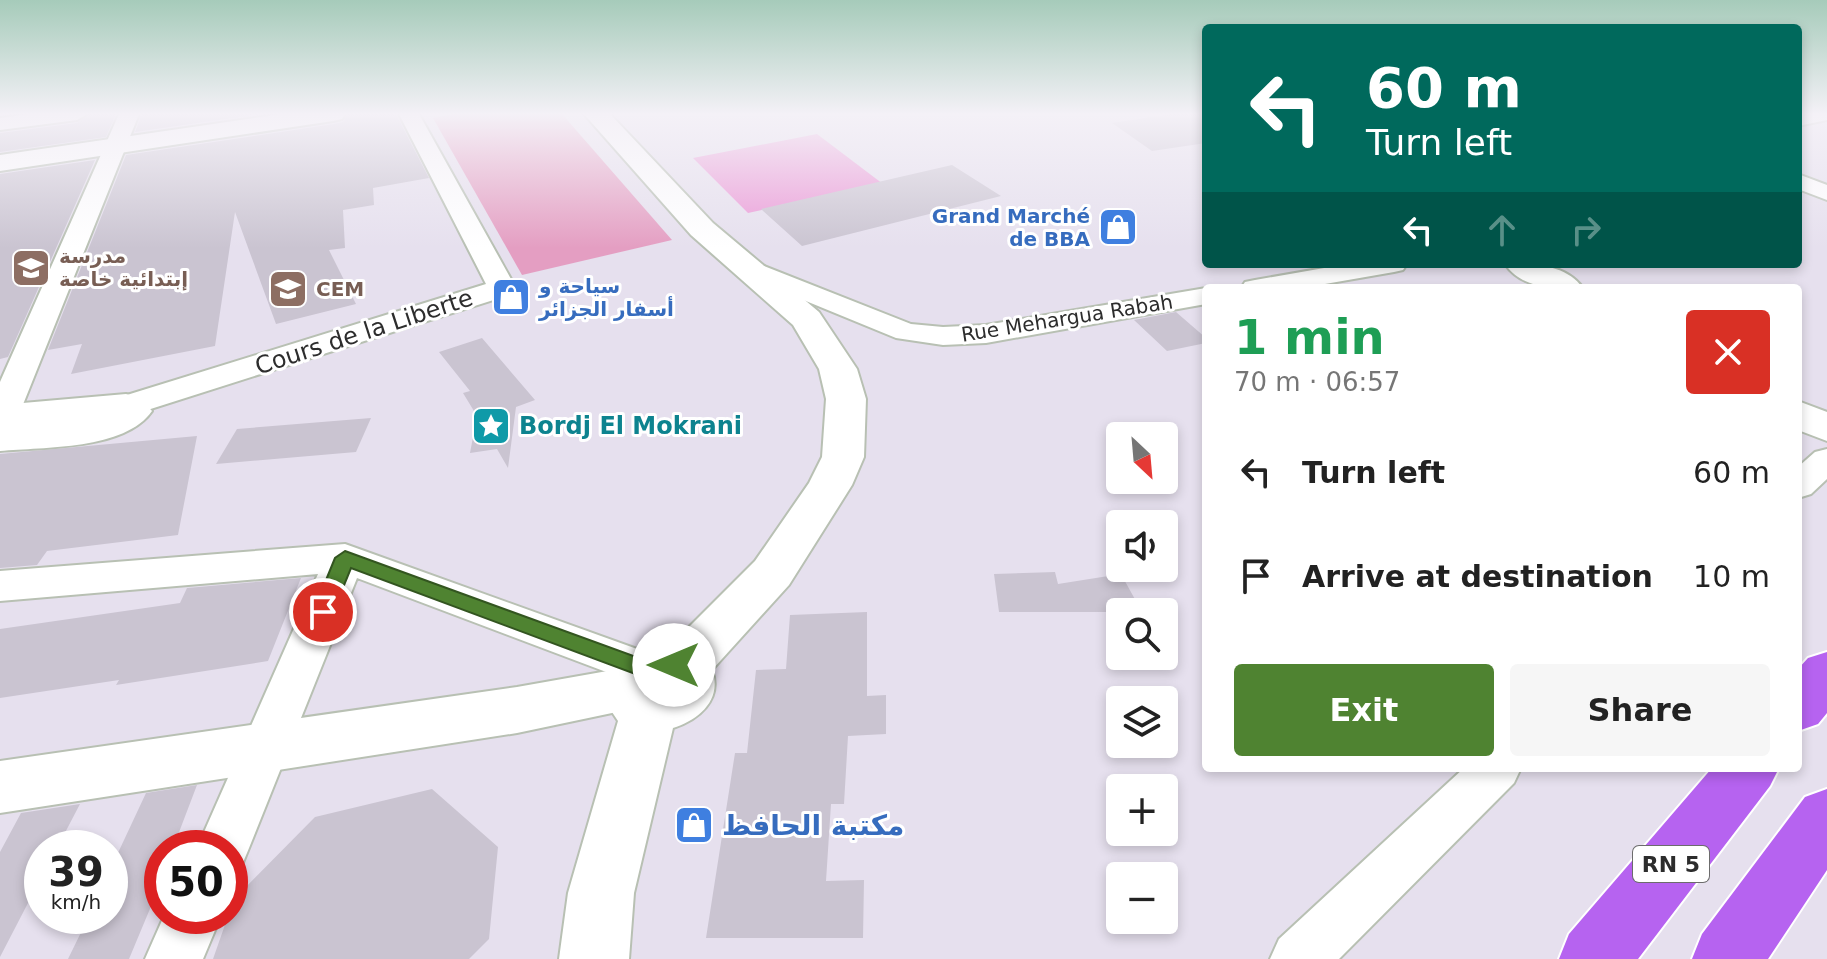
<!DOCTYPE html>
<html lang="en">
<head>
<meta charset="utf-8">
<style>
	:root { --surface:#fff; --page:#f6f6f6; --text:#222; --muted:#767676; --accent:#4f8331 }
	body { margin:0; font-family:"DejaVu Sans",Cairo,sans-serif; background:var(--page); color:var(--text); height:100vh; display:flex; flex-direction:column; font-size:30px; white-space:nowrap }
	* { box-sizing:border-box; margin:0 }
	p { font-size:26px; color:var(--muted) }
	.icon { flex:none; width:44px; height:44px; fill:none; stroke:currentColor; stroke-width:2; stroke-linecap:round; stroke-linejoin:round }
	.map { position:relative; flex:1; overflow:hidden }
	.drawer { position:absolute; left:1202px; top:284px; width:600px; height:488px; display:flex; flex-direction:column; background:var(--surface); border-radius:8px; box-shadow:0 4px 12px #0003 }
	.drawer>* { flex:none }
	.banner { position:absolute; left:1202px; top:24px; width:600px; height:244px; border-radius:8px; box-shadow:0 4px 12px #0003; background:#00695c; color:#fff; overflow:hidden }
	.needle { width:52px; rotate:154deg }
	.tools { position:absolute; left:1106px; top:422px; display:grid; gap:16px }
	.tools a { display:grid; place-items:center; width:72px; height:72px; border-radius:8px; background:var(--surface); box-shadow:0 4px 12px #0003; font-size:40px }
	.speed { position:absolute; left:24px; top:830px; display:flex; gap:16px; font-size:40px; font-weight:700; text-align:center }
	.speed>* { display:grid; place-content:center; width:104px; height:104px; border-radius:50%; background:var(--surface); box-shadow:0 4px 12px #0003; line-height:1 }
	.speed small { font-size:20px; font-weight:400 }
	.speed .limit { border:12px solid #d22; background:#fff; color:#111 }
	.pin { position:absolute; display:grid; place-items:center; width:68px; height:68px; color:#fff; margin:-34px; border:4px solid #fff; border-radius:50%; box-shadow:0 2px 8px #0007 }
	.me { position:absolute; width:88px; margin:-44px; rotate:270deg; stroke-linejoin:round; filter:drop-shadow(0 0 6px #0008) }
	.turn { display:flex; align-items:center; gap:28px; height:168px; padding:0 32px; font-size:36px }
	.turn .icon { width:104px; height:104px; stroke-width:2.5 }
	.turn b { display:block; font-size:56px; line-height:68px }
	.lanes { display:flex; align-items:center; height:76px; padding:0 32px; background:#0003; justify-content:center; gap:40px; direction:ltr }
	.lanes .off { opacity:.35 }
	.round { display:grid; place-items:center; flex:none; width:84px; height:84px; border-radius:8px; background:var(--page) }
	.headline { display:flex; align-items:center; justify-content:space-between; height:136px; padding:0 32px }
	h1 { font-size:48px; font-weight:800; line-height:60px; color:#1e9e55 }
	.action { display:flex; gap:16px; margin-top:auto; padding:16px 32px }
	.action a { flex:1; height:92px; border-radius:8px; background:var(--accent); color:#fff; font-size:32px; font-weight:800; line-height:92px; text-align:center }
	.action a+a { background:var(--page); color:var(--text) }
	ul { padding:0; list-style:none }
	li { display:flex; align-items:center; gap:24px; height:104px; padding:0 32px }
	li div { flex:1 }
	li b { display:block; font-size:30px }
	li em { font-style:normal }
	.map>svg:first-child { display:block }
</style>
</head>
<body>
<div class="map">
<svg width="1827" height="959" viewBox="0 0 1827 959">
	<rect width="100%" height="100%" fill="#e6e0ee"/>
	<path fill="#e49ec2" d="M454 114H562L672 240 522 275 433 118Z"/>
	<path fill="#eb9ad7" d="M817 134 883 184 748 213 693 158Z"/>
	<path fill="#cac4d1" d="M90 114H116L106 137 0 152V133L77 123Z
		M142 114H260L135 132Z
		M348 114H396L429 178 373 188 374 205 343 210 345 248 329 250 356 304 276 324 235 212 215 346 71 374 82 344 48 350 126 155 334 124 343 122Z
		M1172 114H1206V143L1152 151 1112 123Z
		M95 160 8 357 0 359V174Z
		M952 165 1001 196 802 246 761 209Z
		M1176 312 1206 338V343L1167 351 1134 320Z
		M482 338 535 400 516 407 508 468 497 449 470 453 477 416 463 393 470 391 439 352Z
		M371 418 356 452 216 464 237 429Z
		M197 436 178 535 47 551 37 565 0 568V454Z
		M1055 572 1058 584 1121 574 1142 612H999L994 574Z
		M301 578 268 661 116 685 119 680 0 698V629L180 603 187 588Z
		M867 612V696L886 695V734L848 736 844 804H831L826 881 864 880 863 938H706L735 753H747L756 670 786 669 790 615Z
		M197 785 173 848H162V880L129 959H68L89 916H110V870L146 793Z
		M432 789 498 847 489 939 469 959H213L234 899 315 817Z
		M80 804 57 848H42V876L0 957V852L21 813Z"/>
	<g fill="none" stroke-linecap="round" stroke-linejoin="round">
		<g stroke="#b8c0b3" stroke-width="4">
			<path id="minor" d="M30 114H87L77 120 0 130V118Z
				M119 114H139L18 417 13 424 0 427V382Z
				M399 114H419L516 288 512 294 138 413 126 416 114 413 110 406 114 399 486 284Z
				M1798 114H1827V120L1798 126Z
				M1798 174 1827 185V200L1798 189Z
				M749 260 911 324 943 327 986 325 1206 288H1207L1206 304 986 343 943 345 896 338 740 274 736 268 740 262Z
				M1347 264H1407L1403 270 1394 272 1302 288H1241L1245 282 1255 280Z
				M1827 449V479L1811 494 1798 498V467L1815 452Z
				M345 544 662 658 668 670 662 682 646 687 357 578 249 848 242 865 230 869V848H197L318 574 0 601V571Z
				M1464 768H1521L1514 783 1339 959H1270L1279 939Z
				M164 916H221L203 959H145Z"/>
		</g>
		<g stroke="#b8c0b3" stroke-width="4">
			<path id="tertiary" d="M1505 264C1532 264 1565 263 1583 288 1555 288 1523 290 1505 264Z
				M126 394 140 398 152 411C125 450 44 447 0 451V405Z
				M1798 401 1827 412V441L1798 430Z
				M630 667 650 673 658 689 650 705 517 733 0 813V761L517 687Z"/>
		</g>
		<g stroke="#b8c0b3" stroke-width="4">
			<path id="secondary" d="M282 114H345L342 119 333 121 0 171V155Z
				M584 114H610L713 223 819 312 857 369 866 399 864 457 852 485 789 585 712 670C723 700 698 720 673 728L634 893 629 959H559L568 893 618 721 606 703 602 689C618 657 635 645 672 644L755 561 809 483 822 457 826 399 819 369 793 325 691 235Z"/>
		</g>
		<g stroke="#fff" stroke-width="4">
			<path id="primary" d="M1827 652V713L1818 724 1798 731V669L1808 658Z
				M1712 768H1779L1770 786 1638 959H1559L1569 934Z
				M1827 789V870L1768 959H1692L1702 934 1805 797Z"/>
		</g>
		<use href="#minor" fill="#fff" fill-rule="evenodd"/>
		<use href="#tertiary" fill="#fff" fill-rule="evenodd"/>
		<use href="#secondary" fill="#fff" fill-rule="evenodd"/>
		<use href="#primary" fill="#b663f0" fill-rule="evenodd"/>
	</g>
	<linearGradient id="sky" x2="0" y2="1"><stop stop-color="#a6cbba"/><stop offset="0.46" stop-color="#f4f1f7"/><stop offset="1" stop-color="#f4f1f7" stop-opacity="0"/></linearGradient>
	<rect width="1827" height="248" fill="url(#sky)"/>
	<path fill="#4f8331" stroke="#335520" stroke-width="2" d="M345 551 647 661 674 657 682 659 685 665 682 672 646 678 351 568 331 617H316L313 612 335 558Z"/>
	<defs>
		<g id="shop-square" transform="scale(2)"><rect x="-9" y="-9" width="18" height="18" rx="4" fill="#3f7fe0" stroke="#fff"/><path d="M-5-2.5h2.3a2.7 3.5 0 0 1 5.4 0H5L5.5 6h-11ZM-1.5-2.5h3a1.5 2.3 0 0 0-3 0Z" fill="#fff"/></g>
		<g id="school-square" transform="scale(2)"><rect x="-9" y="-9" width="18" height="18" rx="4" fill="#8d6e63" stroke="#fff"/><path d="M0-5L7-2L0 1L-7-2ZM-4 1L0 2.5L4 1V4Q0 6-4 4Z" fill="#fff"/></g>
		<g id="sight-square" transform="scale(2)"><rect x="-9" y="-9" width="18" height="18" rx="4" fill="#0f9aa8" stroke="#fff"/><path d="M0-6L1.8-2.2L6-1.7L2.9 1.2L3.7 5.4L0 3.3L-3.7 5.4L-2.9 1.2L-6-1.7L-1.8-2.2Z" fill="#fff"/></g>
	</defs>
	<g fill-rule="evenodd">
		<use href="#shop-square" x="1118" y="227"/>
		<use href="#school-square" x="31" y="268"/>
		<use href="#school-square" x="288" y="289"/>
		<use href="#shop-square" x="511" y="297"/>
		<use href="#sight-square" x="491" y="426"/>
		<use href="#shop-square" x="694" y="825"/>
	</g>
	<g text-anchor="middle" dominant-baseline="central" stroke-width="6" stroke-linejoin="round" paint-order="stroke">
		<g font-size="20" font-weight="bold" fill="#366cbe" stroke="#fff" text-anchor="end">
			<text x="1090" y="216">Grand Marché<tspan x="1090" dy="23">de BBA</tspan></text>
			<text x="539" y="286" text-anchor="start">سياحة و<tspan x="539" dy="23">أسفار الجزائر</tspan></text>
		</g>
		<g font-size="20" font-weight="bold" fill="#785e54" stroke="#fff" text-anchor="start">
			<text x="59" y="256">مدرسة<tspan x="59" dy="23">إبتدائية خاصة</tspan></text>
			<text x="316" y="289">CEM</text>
		</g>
		<g font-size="20" fill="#2d2d2d" stroke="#fff">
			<text transform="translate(1067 318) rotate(-9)">Rue Mehargua Rabah</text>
		</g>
		<rect fill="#fff" stroke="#6c6c6c" stroke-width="2" x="1633" y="846" width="76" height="36" rx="6"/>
		<g font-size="22" font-weight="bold" fill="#2d2d2d">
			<text x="1671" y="864">RN 5</text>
		</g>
		<g font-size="24" fill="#2d2d2d" stroke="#fff">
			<text transform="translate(364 332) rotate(-18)">Cours de la Liberte</text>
		</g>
		<g font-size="24" font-weight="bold" fill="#0d838f" stroke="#fff" text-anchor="start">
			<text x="519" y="426">Bordj El Mokrani</text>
		</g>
		<g font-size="28" font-weight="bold" fill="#366cbe" stroke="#fff" text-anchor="start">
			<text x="722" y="825">مكتبة الحافظ</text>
		</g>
	</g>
</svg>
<div class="tools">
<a><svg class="needle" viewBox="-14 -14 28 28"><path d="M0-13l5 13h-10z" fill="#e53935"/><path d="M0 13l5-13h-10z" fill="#767676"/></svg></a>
<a><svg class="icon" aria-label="sound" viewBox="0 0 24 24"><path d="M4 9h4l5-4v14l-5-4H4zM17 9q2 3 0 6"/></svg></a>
<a><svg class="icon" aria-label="search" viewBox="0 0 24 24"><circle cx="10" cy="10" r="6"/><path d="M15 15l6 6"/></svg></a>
<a><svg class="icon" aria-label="layers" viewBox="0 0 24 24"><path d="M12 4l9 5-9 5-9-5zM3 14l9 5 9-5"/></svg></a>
<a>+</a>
<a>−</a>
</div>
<div class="speed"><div>39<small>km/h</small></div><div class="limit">50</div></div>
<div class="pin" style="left:323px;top:612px;background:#d93025"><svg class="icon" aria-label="arrive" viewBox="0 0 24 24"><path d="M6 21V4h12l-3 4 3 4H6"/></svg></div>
<svg class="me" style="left:674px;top:665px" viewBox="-20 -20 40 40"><circle r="19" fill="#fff"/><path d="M0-13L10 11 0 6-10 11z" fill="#4f8331"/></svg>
<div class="banner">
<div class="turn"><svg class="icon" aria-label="left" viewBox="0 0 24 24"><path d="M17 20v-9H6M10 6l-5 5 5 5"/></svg><div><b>60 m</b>Turn left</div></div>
<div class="lanes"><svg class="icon" aria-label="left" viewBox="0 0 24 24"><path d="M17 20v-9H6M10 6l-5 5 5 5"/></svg><svg class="icon off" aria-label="ahead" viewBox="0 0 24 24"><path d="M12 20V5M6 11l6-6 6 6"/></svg><svg class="icon off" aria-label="right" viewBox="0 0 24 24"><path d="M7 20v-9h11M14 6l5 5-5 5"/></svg></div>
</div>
<section class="drawer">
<div class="headline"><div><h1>1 min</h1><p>70 m · 06:57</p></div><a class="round" style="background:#d93025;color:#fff"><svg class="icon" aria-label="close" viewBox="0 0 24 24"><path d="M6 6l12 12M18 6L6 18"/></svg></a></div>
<ul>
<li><svg class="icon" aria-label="left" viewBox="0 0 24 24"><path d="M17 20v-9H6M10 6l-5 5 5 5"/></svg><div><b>Turn left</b></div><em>60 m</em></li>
<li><svg class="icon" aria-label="arrive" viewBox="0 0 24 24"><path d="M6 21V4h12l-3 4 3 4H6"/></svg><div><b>Arrive at destination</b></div><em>10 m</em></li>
</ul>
<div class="action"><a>Exit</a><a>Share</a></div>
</section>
</div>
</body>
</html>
